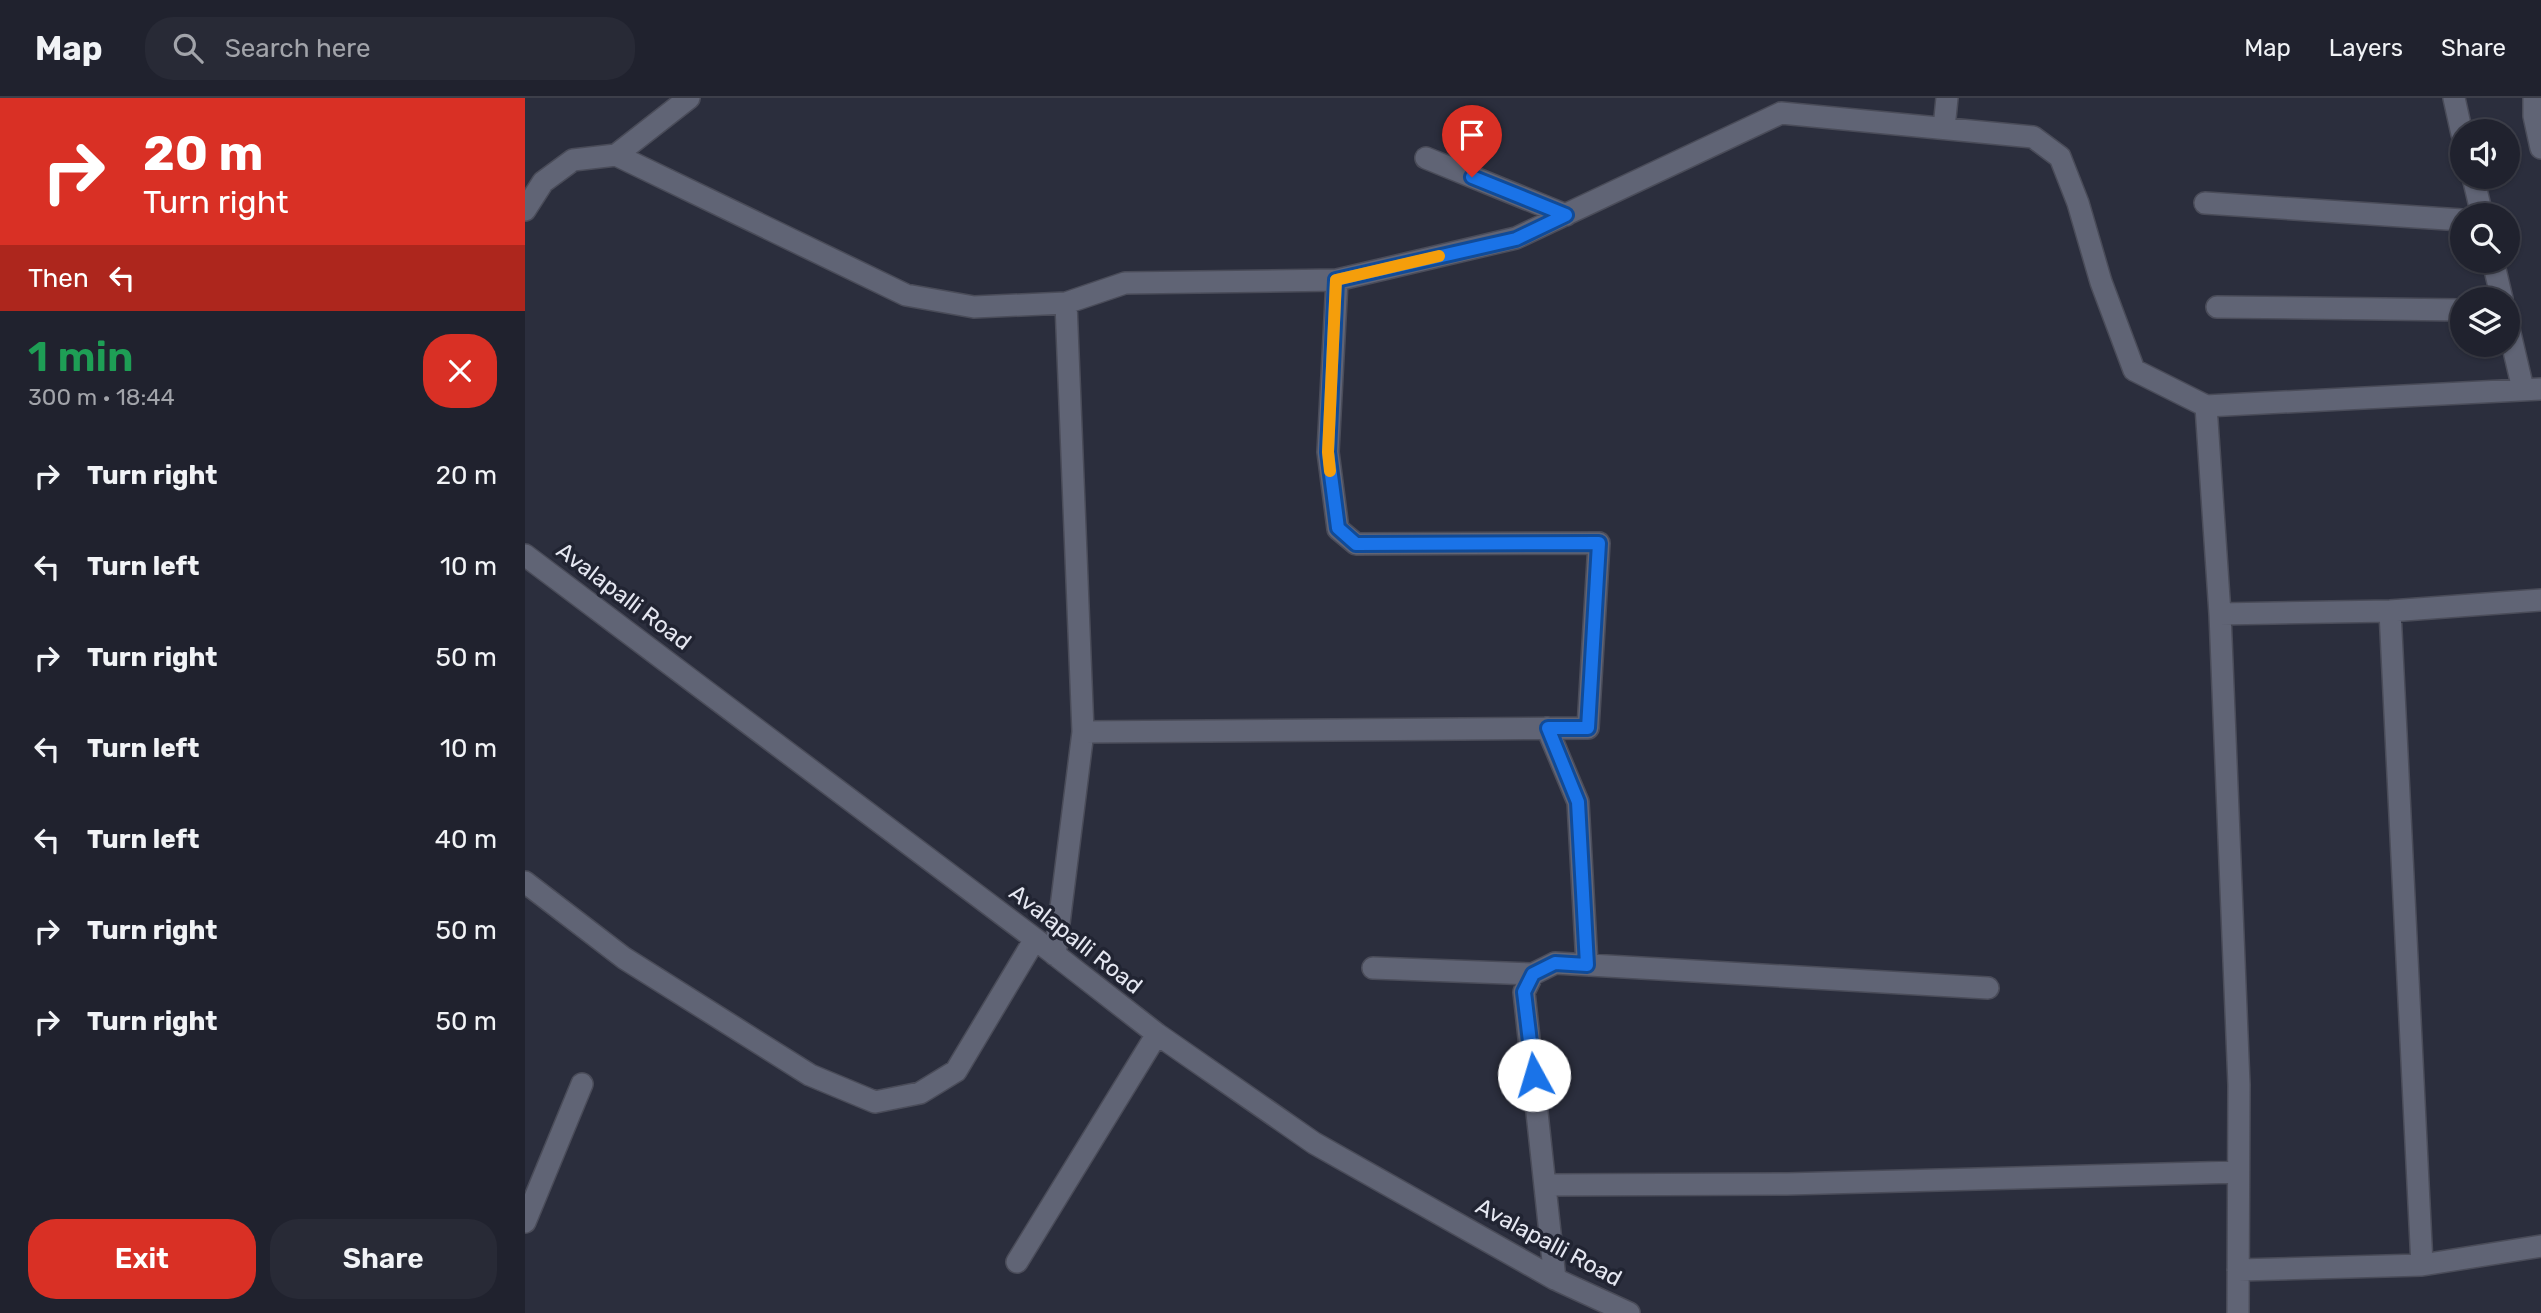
<!DOCTYPE html>
<html lang="en">
<head>
<meta charset="utf-8">
<style>
	:root { --surface:#20222e; --page:#282a36; --text:#f1f3f6; --muted:#a2a4aa; --line:#3d3f4a; --accent:#d93025 }
	body { margin:0; font-family:Rubik,sans-serif; background:var(--page); color:var(--text); height:100vh; display:flex; flex-direction:column; font-size:26px; white-space:nowrap }
	* { box-sizing:border-box; margin:0 }
	p { font-size:23px; color:var(--muted) }
	.icon { flex:none; width:38px; height:38px; fill:none; stroke:currentColor; stroke-width:2; stroke-linecap:round; stroke-linejoin:round }
	.map { position:relative; flex:1; overflow:hidden }
	.sheet { display:flex; flex-direction:column; background:var(--surface); width:525px }
	.sheet>* { flex:none }
	.hud { background:#d93025; color:#fff; overflow:hidden }
	.fabs { position:absolute; left:1925px; top:21px; display:grid; gap:14px }
	.fabs a { display:grid; place-items:center; width:70px; height:70px; border-radius:50%; background:var(--surface); box-shadow:0 2px 5px #0004,0 0 0 2px var(--line); font-size:35px }
	.pin { position:absolute; display:grid; place-items:center; width:60px; height:60px; color:#fff; margin:-72px -30px; border-radius:50% 50% 50% 0; rotate:-45deg; box-shadow:0 0 7px #0007 }
	.pin .icon { rotate:45deg }
	.me { position:absolute; width:77px; margin:-38px; rotate:354deg; stroke-linejoin:round; filter:drop-shadow(0 0 5px #0008) }
	.turn { display:flex; align-items:center; gap:24px; height:147px; padding:0 28px; font-size:32px }
	.turn .icon { width:91px; height:91px; stroke-width:2.5 }
	.turn b { display:block; font-size:49px; line-height:60px }
	.then { display:flex; align-items:center; height:66px; padding:0 28px; background:#0003; gap:14px; font-size:26px }
	.round { display:grid; place-items:center; flex:none; width:74px; height:74px; border-radius:28px; background:var(--page) }
	.headline { display:flex; align-items:center; justify-content:space-between; height:119px; padding:0 28px }
	h1 { font-size:42px; font-weight:600; line-height:52px; color:#1e9e55 }
	.button { display:flex; gap:14px; margin-top:auto; padding:14px 28px }
	.button a { flex:1; height:80px; border-radius:28px; background:var(--accent); color:#fff; font-size:28px; font-weight:600; line-height:80px; text-align:center }
	.button a+a { background:var(--page); color:var(--text) }
	ul { padding:0; list-style:none }
	li { display:flex; align-items:center; gap:21px; height:91px; padding:0 28px }
	li div { flex:1 }
	li b { display:block; font-size:26px }
	li em { font-style:normal }
	header { display:flex; align-items:center; gap:42px; box-sizing:border-box; height:98px; padding:0 35px; background:var(--surface); border-bottom:2px solid var(--line) }
	header strong { font-size:33px }
	nav { display:flex; gap:38px; margin-inline-start:auto; font-size:24px }
	.search { width:490px; height:63px; background:var(--page); display:flex; align-items:center; gap:18px; box-sizing:border-box; padding:0 24px; border-radius:28px; color:var(--muted); font-size:26px }
	main { display:flex; flex:1; min-height:0 }
	.map>svg:first-child { display:block }
</style>
</head>
<body>
<header>
<strong>Map</strong>
<div class="search"><svg class="icon" aria-label="search" viewBox="0 0 24 24"><circle cx="10" cy="10" r="6"/><path d="M15 15l6 6"/></svg>Search here</div>
<nav><a>Map</a><a>Layers</a><a>Share</a></nav>
</header>
<main>
<section class="sheet">
<div class="hud">
<div class="turn"><svg class="icon" aria-label="right" viewBox="0 0 24 24"><path d="M7 20v-9h11M14 6l5 5-5 5"/></svg><div><b>20 m</b>Turn right</div></div>
<div class="then">Then<svg class="icon" aria-label="left" viewBox="0 0 24 24"><path d="M17 20v-9H6M10 6l-5 5 5 5"/></svg></div>
</div>
<div class="headline"><div><h1>1 min</h1><p>300 m · 18:44</p></div><a class="round" style="background:#d93025;color:#fff"><svg class="icon" aria-label="close" viewBox="0 0 24 24"><path d="M6 6l12 12M18 6L6 18"/></svg></a></div>
<ul>
<li><svg class="icon" aria-label="right" viewBox="0 0 24 24"><path d="M7 20v-9h11M14 6l5 5-5 5"/></svg><div><b>Turn right</b></div><em>20 m</em></li>
<li><svg class="icon" aria-label="left" viewBox="0 0 24 24"><path d="M17 20v-9H6M10 6l-5 5 5 5"/></svg><div><b>Turn left</b></div><em>10 m</em></li>
<li><svg class="icon" aria-label="right" viewBox="0 0 24 24"><path d="M7 20v-9h11M14 6l5 5-5 5"/></svg><div><b>Turn right</b></div><em>50 m</em></li>
<li><svg class="icon" aria-label="left" viewBox="0 0 24 24"><path d="M17 20v-9H6M10 6l-5 5 5 5"/></svg><div><b>Turn left</b></div><em>10 m</em></li>
<li><svg class="icon" aria-label="left" viewBox="0 0 24 24"><path d="M17 20v-9H6M10 6l-5 5 5 5"/></svg><div><b>Turn left</b></div><em>40 m</em></li>
<li><svg class="icon" aria-label="right" viewBox="0 0 24 24"><path d="M7 20v-9h11M14 6l5 5-5 5"/></svg><div><b>Turn right</b></div><em>50 m</em></li>
<li><svg class="icon" aria-label="right" viewBox="0 0 24 24"><path d="M7 20v-9h11M14 6l5 5-5 5"/></svg><div><b>Turn right</b></div><em>50 m</em></li>
</ul>
<div class="button"><a>Exit</a><a>Share</a></div>
</section>
<div class="map">
<svg width="2016" height="1215" viewBox="0 0 2016 1215">
	<rect width="100%" height="100%" fill="#2b2e3d"/>
	<g fill="none" stroke-linecap="round" stroke-linejoin="round">
		<g stroke="#4a4c59" stroke-width="24">
			<path id="street" d="M1929 0 1937 36
				M2009 0V18L2016 50
				M1419 30 1422 0
				M91 57 164 0
				M901 60 1041 117
				M1948 79 1957 117
				M1680 105 1937 122
				M0 112 18 84 48 62 91 57 381 197 449 209 541 205
				M1968 163 1977 201
				M812 182 600 185 541 205 558 634 1063 630 1074 445 831 446 813 431 803 354 812 182 991 140 1256 15 1508 39 1535 59 1553 105 1576 184 1609 272 1681 308
				M1692 209 1937 212
				M1983 227 1998 291
				M0 457 510 841 632 936 789 1045 1030 1181 1104 1215
				M1865 513 1897 1167
				M1695 516 1865 513 2016 502
				M1022 630 1053 704 1062 867
				M0 784 99 860 285 977 350 1004 395 995 431 973 510 841
				M530 857 558 634
				M848 870 1008 876
				M1021 1087 1262 1086 1713 1074
				M0 1124 57 986
				M492 1164 632 936
				M1713 1172 1897 1167 2016 1148
				M1030 1181 999 894 1008 876 1030 865 1463 890
				M1713 1215 1714 987 1695 516 1681 308 2016 291"/>
		</g>
		<use href="#street" stroke="#606475" stroke-width="21"/>
	</g>
	<g fill="none" stroke-linecap="round" stroke-linejoin="round">
		<g stroke="#114b97" stroke-width="18">
			<path id="route" d="M947 79 1041 117 991 141 811 182 803 354 813 430 831 446 1074 445 1063 630H1023L1053 704 1062 867 1030 865 1008 876 999 894 1009 977"/>
		</g>
		<use href="#route" stroke="#1a73e8" stroke-width="12"/>
		<path stroke="#f59e0b" stroke-width="12" d="M805 373 803 354 811 182 914 158"/>
	</g>
	<g text-anchor="middle" dominant-baseline="central" stroke-width="7" stroke-linejoin="round" paint-order="stroke">
		<g font-size="23" fill="#e5e7f1" stroke="#212432">
			<text transform="translate(99 498) rotate(37)">Avalapalli Road</text>
			<text transform="translate(551 841) rotate(38)">Avalapalli Road</text>
			<text transform="translate(1024 1144) rotate(28)">Avalapalli Road</text>
		</g>
	</g>
</svg>
<div class="fabs">
<a><svg class="icon" aria-label="sound" viewBox="0 0 24 24"><path d="M4 9h4l5-4v14l-5-4H4zM17 9q2 3 0 6"/></svg></a>
<a><svg class="icon" aria-label="search" viewBox="0 0 24 24"><circle cx="10" cy="10" r="6"/><path d="M15 15l6 6"/></svg></a>
<a><svg class="icon" aria-label="layers" viewBox="0 0 24 24"><path d="M12 4l9 5-9 5-9-5zM3 14l9 5 9-5"/></svg></a>
</div>
<div class="pin" style="left:947px;top:79px;background:#d93025"><svg class="icon" aria-label="arrive" viewBox="0 0 24 24"><path d="M6 21V4h12l-3 4 3 4H6"/></svg></div>
<svg class="me" style="left:1009px;top:977px" viewBox="-20 -20 40 40"><circle r="19" fill="#fff"/><path d="M0-13L10 11 0 6-10 11z" fill="#1a73e8"/></svg>
</div>
</main>
</body>
</html>
